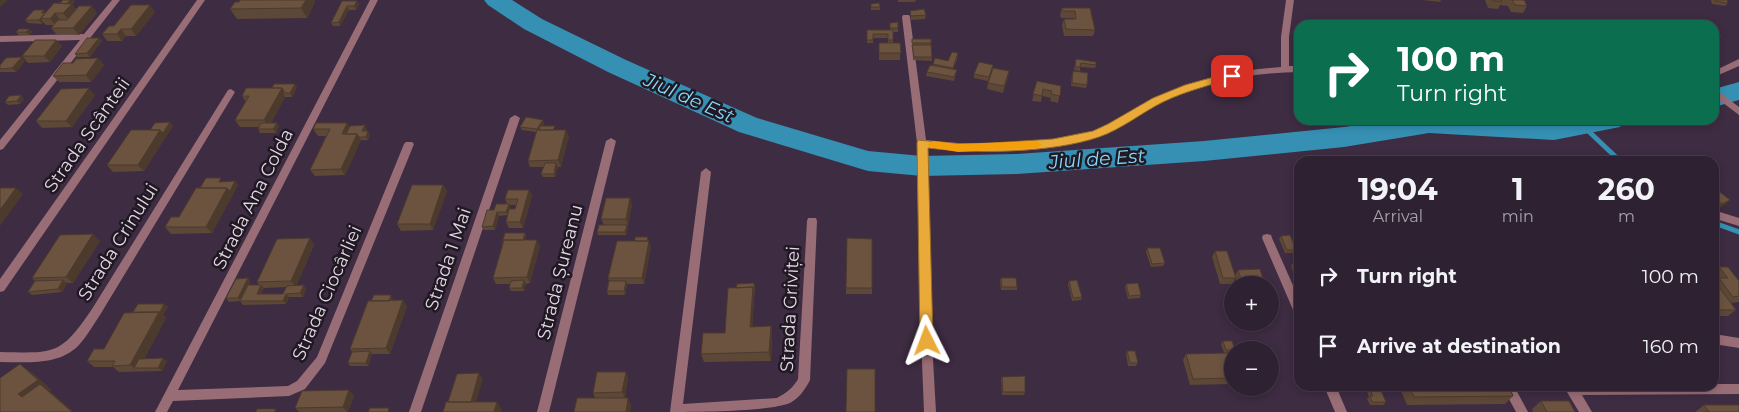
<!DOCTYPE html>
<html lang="en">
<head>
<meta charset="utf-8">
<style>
	:root { --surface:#2e2132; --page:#36293a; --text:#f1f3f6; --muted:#a7a3ac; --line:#493e4d }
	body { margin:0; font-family:Montserrat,sans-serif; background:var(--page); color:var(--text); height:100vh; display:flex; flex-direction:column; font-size:19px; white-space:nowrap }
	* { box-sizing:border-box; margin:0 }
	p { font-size:16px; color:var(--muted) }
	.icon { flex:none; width:28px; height:28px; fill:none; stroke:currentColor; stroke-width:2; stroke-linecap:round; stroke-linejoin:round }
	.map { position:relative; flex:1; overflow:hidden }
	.sheet { position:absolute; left:1294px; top:156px; width:425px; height:235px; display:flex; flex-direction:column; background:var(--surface); border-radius:15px; box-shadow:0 2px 8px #0003,0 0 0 1px var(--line) }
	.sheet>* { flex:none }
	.guide { position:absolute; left:1294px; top:20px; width:425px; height:105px; border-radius:15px; box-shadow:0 2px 8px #0003,0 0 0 1px var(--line); background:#0b6e4f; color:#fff; overflow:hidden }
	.fabs { position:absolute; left:1224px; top:276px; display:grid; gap:10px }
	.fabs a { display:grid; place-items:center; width:55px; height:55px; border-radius:50%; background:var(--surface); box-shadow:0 2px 8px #0003,0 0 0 1px var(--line); font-size:25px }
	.pin { position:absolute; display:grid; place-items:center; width:42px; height:42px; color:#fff; margin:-21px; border-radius:10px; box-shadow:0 2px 8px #0006 }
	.me { position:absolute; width:55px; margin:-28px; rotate:357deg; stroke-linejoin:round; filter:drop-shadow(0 0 4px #0008) }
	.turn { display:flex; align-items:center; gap:18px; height:105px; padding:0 20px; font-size:22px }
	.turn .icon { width:65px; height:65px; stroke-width:2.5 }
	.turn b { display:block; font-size:35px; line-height:42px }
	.eta { display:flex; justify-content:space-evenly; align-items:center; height:85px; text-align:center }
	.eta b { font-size:30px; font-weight:700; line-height:35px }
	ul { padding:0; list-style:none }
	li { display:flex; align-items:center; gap:15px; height:70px; padding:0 20px }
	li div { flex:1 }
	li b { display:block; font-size:19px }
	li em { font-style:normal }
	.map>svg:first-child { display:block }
</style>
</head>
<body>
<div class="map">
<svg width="1739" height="412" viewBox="0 0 1739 412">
	<rect width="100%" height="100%" fill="#3e2c42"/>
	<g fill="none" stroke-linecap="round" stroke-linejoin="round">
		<path stroke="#3590b4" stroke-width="5" d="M1582 125 1620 161
			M1714 223 1739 232"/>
		<path fill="#3590b4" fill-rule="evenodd" d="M484 0H512L542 19 626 60 757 118 868 151 922 156 1017 154 1204 141 1344 127 1393 120H1624L1620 127 1554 140 1429 133 1344 147 1204 161 1017 174 922 176 868 171 739 132 608 72 524 29 488 5Z
			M1739 82V100L1714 107V89Z"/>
		<path fill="#986d76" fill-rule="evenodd" d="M112 0H120L3 149 0 150V140L80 40 0 42V36L84 34Z
			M197 0H205L4 291 0 292V279Z
			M370 0H378L178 390 288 386 297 381 317 357 404 144 406 142H412L414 144 325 363 305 389 289 396 173 401 167 412H155Z
			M1286 0H1294L1289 37V66H1299V72C1251 73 1202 81 1159 103 1139 114 1121 129 1100 136 1044 155 984 153 927 147L929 288 936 412H924L919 288 917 143 902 17 903 15H909L910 17 926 140C981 146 1039 148 1092 132 1114 125 1132 109 1152 99 1192 79 1237 70 1281 67V37Z
			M1739 59V66L1714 77V71Z
			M1714 88 1739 107V115L1714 96Z
			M231 89 235 92 100 315C93 325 87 336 79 345 59 366 27 362 0 362V352C55 353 60 356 92 309L228 90Z
			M515 115 520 118 421 412H409L510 118Z
			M611 138 616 141 549 412H537L606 141Z
			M706 168 711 172 683 404 777 398C786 393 793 388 798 379L807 221 808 218H816L817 221 810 380C805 390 799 398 790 403 766 412 699 412 670 412L701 172Z
			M1720 212 1739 218V226L1716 219 1715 216 1716 213Z
			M1267 234 1271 235 1272 238 1299 299V316L1295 315 1294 312 1262 238 1263 235Z
			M1714 334 1739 338V348L1714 344Z
			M1714 384H1739V394L1582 395 1592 412H1579L1564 387 1714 386Z
			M1324 386H1336L1347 412H1335Z
			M1502 386H1514L1528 412H1516Z"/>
	</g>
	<path fill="#5d4737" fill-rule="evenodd" d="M240 0H314L315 2 307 18 237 19 230 9 239 2Z
		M898 0H916L915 2H898Z
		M1423 0H1441L1440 2Z
		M1485 0H1524L1527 6 1523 13 1511 12 1508 6 1500 5 1498 9 1488 8Z
		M1711 0H1727L1728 3 1725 6 1712 4Z
		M75 1 72 4 76 9 97 13 79 35 56 34 51 28 53 25H46L43 22 42 24 28 23 25 20 44 10 46 13 60 3Z
		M342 1 359 4 356 10H349L340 26H333L331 23Z
		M871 4 880 7V10H871Z
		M1062 8H1090L1095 30 1093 36H1064L1062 25 1064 19H1074L1073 18H1061L1060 15Z
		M910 11 926 15 925 19 911 20Z
		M155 12 136 36H126L122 41H107L102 34 114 26Z
		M890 23 898 28V32H893V43H900V60H879V43H888V38H873V43H867V30H890Z
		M29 29 32 32 29 35H19L16 32Z
		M99 38 102 41 90 57H77L75 54Z
		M912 39 931 43 932 61 913 60Z
		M56 40 62 46 50 62 28 63 22 56Z
		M958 57 953 69 956 73 954 81 926 76 927 72 933 66V64L948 61Z
		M98 58 104 65 91 82H59L53 76 73 63Z
		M1076 59 1096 65 1095 68 1080 67V71L1074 70Z
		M25 61 16 72H0V65Z
		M993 65 988 81 974 78V74Z
		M1009 71 1008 78 1003 93 987 89 988 83Z
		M1072 74 1087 85 1086 88 1071 86Z
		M1037 81 1061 86 1058 103 1050 101 1051 98 1042 96 1041 102 1032 101Z
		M297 87 292 97H285L271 123H277L279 126 276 133H260L258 129 259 127H240L235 120 246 102 242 96Z
		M95 95 72 127 42 128 36 121Z
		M24 99 20 104 8 105 5 102Z
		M544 123 543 126 556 130 569 136 561 167H558L555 177H543L541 174 544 167H530L528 161 536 132 522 130 520 127Z
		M173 126 144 171 113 172 107 165 150 130Z
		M349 126 367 129 366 131H368L370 135 368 140H361L345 175 315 176 310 170 326 136H318L313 129Z
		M235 181 238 185 212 233 171 234 165 227 179 217 200 188 224 182Z
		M443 185 447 191 433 230 401 231 397 224Z
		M1714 189 1730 200 1723 206 1715 210 1714 209Z
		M529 190 532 196 523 228H509L506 222 508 215 499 216 495 230H484L482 227 494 210 507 204 505 199ZM509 205H516L515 209H510V207Z
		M630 198 632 205 628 225H627L628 228 626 235H598L597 232 604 225 601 219Z
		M525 233 526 236 525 240 540 246 530 283 526 284 524 291H511L509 288 511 284H496L493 278 503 245 502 243Z
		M1281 236 1296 250 1294 253H1285L1279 239Z
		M872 239V294H846V288Z
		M100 241 73 283H67L62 292 32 295 28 292 35 281 32 278Z
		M648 241 651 247 644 284H627L625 295H608L607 291 609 281 608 278Z
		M314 245 296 286 306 289 303 297H289L286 304 243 305 240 301 229 302 226 298 248 278 250 282 249 285H259L257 282ZM286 287 283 294H261L264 288Z
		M1147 248 1165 263 1163 266 1151 267 1146 252Z
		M1215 251 1235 276 1238 270 1265 285H1234L1235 282H1237L1235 278 1233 284H1220L1212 257Z
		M1293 263H1299V283H1297L1291 266Z
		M1719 267 1739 281V302L1730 303 1736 310 1728 316H1714V283L1717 280 1714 275V271Z
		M1001 278 1017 287V290H1001L1000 281Z
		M1069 281 1082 297 1081 300 1072 301 1068 284Z
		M754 283 755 286 752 327 771 326 772 335 771 361 704 362 701 354 725 333 736 288Z
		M1126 284 1141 295 1140 298 1128 299 1125 287Z
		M393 298 392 301 407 306 390 354H372L368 366H350L348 363 352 352 350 349Z
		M164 304 168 307 163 315 166 318 144 359 167 361 162 371 119 372 113 367H94L87 361 104 349 133 312Z
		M1223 341 1232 350V353H1224L1221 344Z
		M1127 351 1138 363 1136 366H1128L1126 354Z
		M1186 354 1232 367V384L1190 385 1183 360Z
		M626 372 628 378 625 398H628L631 406 630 412H574L595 398 593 393Z
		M1002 377 1025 392 1024 395H1002L1001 380Z
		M1399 386H1509L1513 396 1505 404 1407 405Z
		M1369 388 1386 402 1383 405H1370L1367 399 1369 397 1367 391Z
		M349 390 354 396 348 412H299L295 408Z
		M1541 401 1575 412H1533L1532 409Z
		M1704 405 1739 412H1695Z"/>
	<path fill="#4c3a2d" d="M1 0H8L0 7V1Z
		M70 0H74L75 1 72 4 77 10 69 20 63 13 64 7Z
		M306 0H314L315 2 307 18 301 8Z
		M357 1 359 4 356 10 354 6Z
		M150 5 155 12 136 36 131 29Z
		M92 6 97 13 79 35 73 28Z
		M347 6 349 10 340 26 339 22Z
		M44 10 47 14 41 18 43 22 42 24 39 20 41 13Z
		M55 13 60 20 56 25 50 19Z
		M29 29 32 32 29 35 26 32Z
		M121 29 126 36 122 41 117 34Z
		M1721 36 1717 39 1714 40V37Z
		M99 38 102 41 90 57 87 53Z
		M56 40 62 46 50 62 44 56Z
		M22 57 25 61 16 72 12 68Z
		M98 58 104 65 91 82 86 75Z
		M1009 71 1008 78 1003 93 1004 86Z
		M295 84 297 87 292 97 290 93Z
		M89 88 95 95 72 127 66 121Z
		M282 88 285 93H283L285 97 269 127 264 120Z
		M21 95 24 99 20 104 17 101Z
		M543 120 544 123 538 133 537 129Z
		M170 122 173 126 144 171 138 165 160 130Z
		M277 123 279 126 276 133 273 129Z
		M347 123 351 129 348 137 342 134Z
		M365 125 367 129 364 135 362 131Z
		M566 130 569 136 561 167 558 160Z
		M368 131 370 135 368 140 366 137Z
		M357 134 361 140 345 175 341 169Z
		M556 163 558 167 555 177 554 174Z
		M235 181 238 185 212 233 206 227 227 188Z
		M443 185 447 191 433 230 430 224Z
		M16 188 23 194 0 226V210Z
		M529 190 532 196 523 228 520 222Z
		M630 198 632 205 628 225 626 219Z
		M1730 200 1723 206 1715 210 1722 204Z
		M509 204 510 207 508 215 506 212Z
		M497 212 499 216 495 230 493 226Z
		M627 225 628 228 626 235 625 232Z
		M525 233 526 236 523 247 522 243Z
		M93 234 100 241 73 283 66 277Z
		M310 238 314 245 296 287 291 281Z
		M537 240 540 246 530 283 527 277Z
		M649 241 651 247 644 284 642 278Z
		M248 278 250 282 241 301 238 298Z
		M63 280 67 283 62 292 58 289Z
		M524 280 526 284 524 291 522 288Z
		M626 281 627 284 625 295 624 291Z
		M261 285 264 288 260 297 257 294Z
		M304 285 306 289 303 297 300 293Z
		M753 287 754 296 752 335 750 327Z
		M286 294 289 297 286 304 283 301Z
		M391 295 393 298 390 307 388 304Z
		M403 300 407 306 390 354 386 348Z
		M164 304 168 307 163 315 166 318 139 368H134L130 365Z
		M771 326 772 335 771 361 769 352Z
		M370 351 372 354 368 366 366 363Z
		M163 358 167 361 162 371 158 368Z
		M20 364 34 374 52 390 50 391 74 412 32 405 18 394Z
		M626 372 628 378 625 398 622 392Z
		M479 373 483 379 474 410 470 405Z
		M349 390 354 396 348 412H347L343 407Z
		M628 398 631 406 630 412H626Z
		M497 402 502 410 501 412H494Z"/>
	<path fill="#6c5340" stroke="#4c3a2d" d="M63 0H70L67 4 60 3Z
		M240 0H306L301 8 230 9 235 2H239Z
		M1492 0H1501L1502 2 1493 1Z
		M1512 0H1524L1527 6 1515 5Z
		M1715 0H1727L1728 3 1715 1Z
		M342 1H357L354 6H347L339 22 331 23Z
		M54 3 72 4 63 13H55L50 19 41 18Z
		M879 3 880 7H871V4Z
		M131 5H150L131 29H121L117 34H102L109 26H114Z
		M79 6H92L73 28H51L58 20H67Z
		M1062 8H1090L1095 30 1066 29 1064 19H1076L1075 11H1062Z
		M924 9 926 15 911 16 910 11Z
		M34 10H44L41 13H45L39 20H25Z
		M898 22V28H890V23Z
		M19 29H29L26 32H16Z
		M867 30H893V40H888V34H873V40H867Z
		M1714 32 1721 36 1714 37Z
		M87 38H99L87 53 75 54Z
		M912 39H931V43H912Z
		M35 40H56L44 56H22Z
		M879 43H900L901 53H879Z
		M912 45H931L932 57H914Z
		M952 52 958 53 953 68 933 64 935 58 948 61Z
		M22 57 12 68 0 69V65L6 58Z
		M98 58 86 75 53 76 63 63H73L76 59Z
		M1076 59 1096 62V65L1081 63 1080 67H1075Z
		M979 62 993 65 989 77 974 74Z
		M930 65 957 70 954 77 927 72Z
		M993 68 1009 71 1004 86 988 83Z
		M1073 71 1088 73 1087 85 1072 83Z
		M1037 81 1061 86 1060 96 1051 94 1052 91 1043 89 1042 96 1033 94Z
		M274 84H295L290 93H283L284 91 282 88H272Z
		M89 88 66 121H36L61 89Z
		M246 88H282L264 120H235L249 96H242Z
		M21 95 17 101 5 102 9 96Z
		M526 117 543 120 537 129 520 127Z
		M170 122 163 133 160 130H150L155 123Z
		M261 123H277L273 129H258Z
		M316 123H347L342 134H357L341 169 310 170 330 129H313Z
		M365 125 362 131H368L366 137H359L357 134H346L350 126Z
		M540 126H555L553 130H539Z
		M131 130H160L138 165H107Z
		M537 130H566L558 160 528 161Z
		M545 163H556L554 174H541Z
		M206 178H221L219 182 235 181 230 191 227 188H200Z
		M412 185H443L430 224H397Z
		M0 188H16L0 210Z
		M196 188H227L206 227H165L171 217H179Z
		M1715 188 1730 200 1722 204 1714 198V189Z
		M508 190H529L520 222H506L509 209H515L518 199H505Z
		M606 198H630L626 219H601Z
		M496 204H509L506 212H497L493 226 482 227 487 210H494Z
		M599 225H627L625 232H597Z
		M505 233H525L523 240H504L503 243H502Z
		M93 234 66 277 32 278 60 235Z
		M1290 235 1296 250H1287L1281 236Z
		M635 237H648L647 241H635Z
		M310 238 291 281 257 282 277 239Z
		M847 238 872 239V288H846Z
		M504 240H537L527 277 493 278Z
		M617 241H649L642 278H608Z
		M1147 248H1160L1165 263 1152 264Z
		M1215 251H1227L1236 278H1223Z
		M1293 263H1299V279Z
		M1719 267H1728L1739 281V296L1733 297 1719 278H1728Z
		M1260 269 1265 285H1236L1235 282H1242L1238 270Z
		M248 278 238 298H226L236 279Z
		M1001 278H1016L1017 287H1002Z
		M63 280 58 289 28 292 35 281Z
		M524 280 522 288H509L511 281Z
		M1077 280 1082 297 1073 298 1069 281Z
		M609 281H626L624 291H607Z
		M754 283V290L753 287 736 288 737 284Z
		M1138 283 1141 295 1129 296 1126 284Z
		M1714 283H1716L1736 310H1714Z
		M248 285H261L257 294H283L287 286 304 285 300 293 286 294 283 301H240Z
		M753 287 750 327 771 326 769 352 701 354 703 333H725L728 288Z
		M374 295H391L389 301H371Z
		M1270 299 1273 308H1270Z
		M403 300 386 348 350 349 368 301Z
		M138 304H164L160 312H133Z
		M159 312 130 365 112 366 115 361H87L94 349H104L124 313Z
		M1223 341H1232L1235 350H1226Z
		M370 351 366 363H348L352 352Z
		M1127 351H1135L1138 363H1130Z
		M1228 353 1232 367V378L1193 379 1186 354Z
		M163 358 158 368H134L139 359Z
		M20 364 38 380 18 394 22 397 40 384 72 412H0V378Z
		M847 369H875V412H846Z
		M597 372H626L622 392 593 393Z
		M479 373 471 402H448L457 374Z
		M1025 376V392H1003L1002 377Z
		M1409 386H1509L1513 396 1414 397Z
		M1369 388H1380L1386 402H1372L1370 396H1373Z
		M349 390 343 407 295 408 302 391Z
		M577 398H628L626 412H574Z
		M1541 401H1569L1575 412H1547Z
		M446 402H497L494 412H443Z
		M1704 405H1739V412H1704H1709Z
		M370 408H389L388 412H368Z
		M257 409H276L274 412H256Z"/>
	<path fill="#eaaa39" stroke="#986e25" d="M1232 72 1237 76 1235 78C1210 85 1186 91 1163 102 1141 113 1122 129 1099 137 1052 153 976 154 928 148L933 341 931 345 927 347 922 345 920 341 917 143 918 140 958 144 992 143 1053 139 1093 131 1108 124 1153 98 1185 85Z"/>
	<path fill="#f59e0b" d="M933 141 958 144 1037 141 1042 145 1037 148 958 152 929 147 928 144Z"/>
	<g text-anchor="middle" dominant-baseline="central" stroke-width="5" stroke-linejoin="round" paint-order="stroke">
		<g font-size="18" fill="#e3d8e5" stroke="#201822">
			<text transform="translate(87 135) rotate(-55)">Strada Scânteii</text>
			<text transform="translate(253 199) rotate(-63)">Strada Ana Colda</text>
			<text transform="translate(118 242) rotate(-58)">Strada Crinului</text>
			<text transform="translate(448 259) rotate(-71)">Strada 1 Mai</text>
			<text transform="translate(560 272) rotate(-76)">Strada Șureanu</text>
			<text transform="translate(327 293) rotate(-66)">Strada Ciocârliei</text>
			<text transform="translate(790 309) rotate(-87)">Strada Griviței</text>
		</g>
		<g font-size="19" font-style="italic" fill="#85d6f9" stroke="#201822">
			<text transform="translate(689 98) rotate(24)">Jiul de Est</text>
			<text transform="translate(1097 159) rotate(-4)">Jiul de Est</text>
		</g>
	</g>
</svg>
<div class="fabs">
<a>+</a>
<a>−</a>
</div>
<div class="pin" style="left:1232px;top:76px;background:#d93025"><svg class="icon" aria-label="arrive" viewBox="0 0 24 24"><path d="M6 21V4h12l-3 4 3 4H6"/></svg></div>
<svg class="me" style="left:927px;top:341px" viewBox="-20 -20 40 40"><path d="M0-17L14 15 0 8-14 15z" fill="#eaaa39" stroke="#fff" stroke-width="4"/></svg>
<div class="guide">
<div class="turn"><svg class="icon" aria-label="right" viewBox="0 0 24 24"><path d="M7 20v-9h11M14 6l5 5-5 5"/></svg><div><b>100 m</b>Turn right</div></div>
</div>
<section class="sheet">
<div class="eta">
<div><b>19:04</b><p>Arrival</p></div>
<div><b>1</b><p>min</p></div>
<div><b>260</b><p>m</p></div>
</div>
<ul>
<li><svg class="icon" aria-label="right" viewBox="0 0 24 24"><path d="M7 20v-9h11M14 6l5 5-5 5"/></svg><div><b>Turn right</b></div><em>100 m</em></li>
<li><svg class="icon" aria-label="arrive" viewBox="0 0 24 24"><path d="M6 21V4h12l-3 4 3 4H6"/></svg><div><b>Arrive at destination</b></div><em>160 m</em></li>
</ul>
</section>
</div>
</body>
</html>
